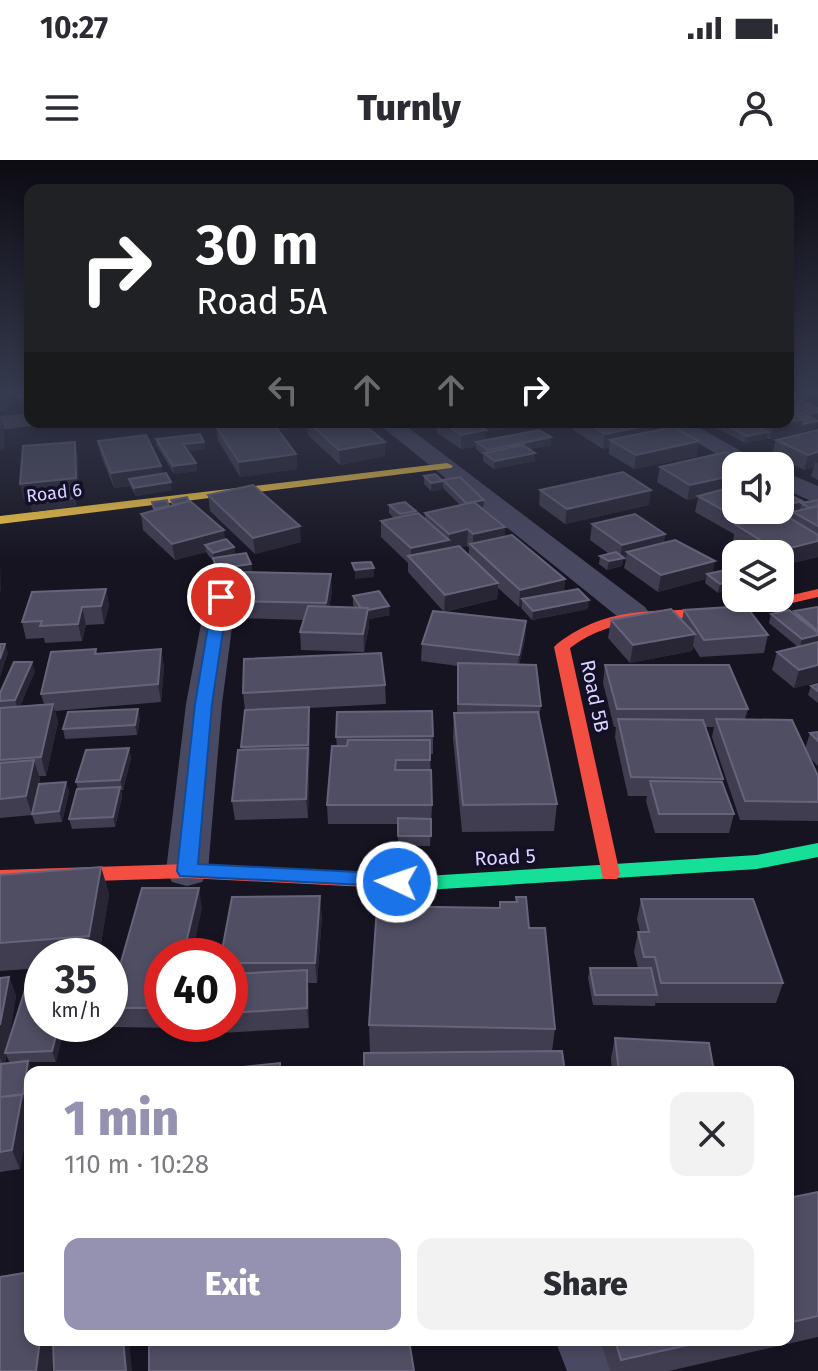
<!DOCTYPE html>
<html lang="en">
<head>
<meta charset="utf-8">
<style>
	:root { --surface:#fff; --page:#f2f2f3; --text:#2b2b33; --muted:#7c7c81; --accent:#9591b1 }
	body { margin:0; font-family:"Fira Sans",sans-serif; background:var(--page); color:var(--text); height:100vh; display:flex; flex-direction:column; font-size:30px; white-space:nowrap }
	* { box-sizing:border-box; margin:0 }
	p { font-size:26px; color:var(--muted) }
	.icon { flex:none; width:44px; height:44px; fill:none; stroke:currentColor; stroke-width:2; stroke-linecap:round; stroke-linejoin:round }
	.map { position:relative; flex:1; overflow:hidden }
	.details { position:absolute; left:24px; top:906px; width:770px; height:280px; display:flex; flex-direction:column; background:var(--surface); border-radius:16px; box-shadow:0 4px 12px #0003 }
	.details>* { flex:none }
	.guide { position:absolute; left:24px; top:24px; width:770px; height:244px; border-radius:16px; box-shadow:0 4px 12px #0003; background:#202124; color:#fff; overflow:hidden }
	.controls { position:absolute; left:722px; top:292px; display:grid; gap:16px }
	.controls a { display:grid; place-items:center; width:72px; height:72px; border-radius:16px; background:var(--surface); box-shadow:0 4px 12px #0003; font-size:40px }
	.speed { position:absolute; left:24px; top:778px; display:flex; gap:16px; font-size:40px; font-weight:700; text-align:center }
	.speed>* { display:grid; place-content:center; width:104px; height:104px; border-radius:50%; background:var(--surface); box-shadow:0 4px 12px #0003; line-height:1 }
	.speed small { font-size:20px; font-weight:400 }
	.speed .limit { border:12px solid #d22; background:#fff; color:#111 }
	.pin { position:absolute; display:grid; place-items:center; width:68px; height:68px; color:#fff; margin:-34px; border:4px solid #fff; border-radius:50%; box-shadow:0 2px 8px #0007 }
	.me { position:absolute; width:88px; margin:-44px; rotate:273deg; stroke-linejoin:round; filter:drop-shadow(0 0 6px #0008) }
	.turn { display:flex; align-items:center; gap:28px; height:168px; padding:0 40px; font-size:36px }
	.turn .icon { width:104px; height:104px; stroke-width:2.5 }
	.turn b { display:block; font-size:56px; line-height:68px }
	.lanes { display:flex; align-items:center; height:76px; padding:0 40px; background:#0003; justify-content:center; gap:40px; direction:ltr }
	.lanes .off { opacity:.35 }
	.round { display:grid; place-items:center; flex:none; width:84px; height:84px; border-radius:16px; background:var(--page) }
	.headline { display:flex; align-items:center; justify-content:space-between; height:136px; padding:0 40px }
	h1 { font-size:48px; font-weight:800; line-height:60px; color:var(--accent) }
	.primary-button { display:flex; gap:16px; margin-top:auto; padding:16px 40px }
	.primary-button a { flex:1; height:92px; border-radius:16px; background:var(--accent); color:#fff; font-size:32px; font-weight:800; line-height:92px; text-align:center }
	.primary-button a+a { background:var(--page); color:var(--text) }
	.status { display:flex; justify-content:space-between; align-items:center; height:56px; padding:0 40px; background:var(--surface); direction:ltr }
	.status svg { height:22px; fill:currentColor }
	header { display:flex; justify-content:space-between; align-items:center; height:104px; padding:0 40px; background:var(--surface); font-size:36px; font-weight:800 }
	.map>svg:first-child { display:block }
</style>
</head>
<body>
<div class="status"><b>10:27</b><svg viewBox="0 0 49 12"><path d="M0 12V9h3v3zM5 12V6h3v6zM10 12V3h3v9zM15 12V0h3v12zM26 1h20v11H26zM47 4h2v5h-2z"/></svg></div>
<header><svg class="icon" aria-label="menu" viewBox="0 0 24 24"><path d="M4 6h16M4 12h16M4 18h16"/></svg>Turnly<svg class="icon" aria-label="person" viewBox="0 0 24 24"><circle cx="12" cy="8" r="4"/><path d="M4 21q1-7 8-7t8 7"/></svg></header>
<div class="map">
<svg width="818" height="1211" viewBox="0 0 818 1211">
	<rect width="100%" height="100%" fill="#161421"/>
	<g fill="none" stroke-linecap="round" stroke-linejoin="round">
		<path fill="#4a4962" fill-rule="evenodd" d="M30 253V262H40L38 265 0 270V256Z
			M376 262H401L645 447 650 454 645 461H623Z
			M661 262H689L768 306H738Z
			M780 310 818 326V344L780 327Z
			M221 428 232 431 236 437 222 544 208 711 202 722 187 726 172 722 166 711 186 544 206 437 210 431Z
			M555 1180H620L633 1211H567Z"/>
		<path fill="#16e098" fill-rule="evenodd" d="M818 683V697L757 709 426 730 419 728 416 723 419 718 426 716 757 695Z"/>
		<path fill="#ffcf43" fill-rule="evenodd" d="M447 303 453 306 451 308 0 364V356Z"/>
		<path fill="#f24e42" fill-rule="evenodd" d="M818 429V437C787 444 757 452 726 456 670 462 617 452 570 488L620 714 617 719H603L554 487 557 484C610 443 660 453 722 448 755 445 786 436 818 429Z
			M187 704 426 716 433 718 436 723 433 728 426 730 187 718 0 724V710Z"/>
	</g>
	<path fill="#403d50" fill-rule="evenodd" d="M788 233H818L802 240 797 239 818 248V259L815 260 816 268 770 279 766 278V279L745 283 716 268 717 262H788Z
		M244 262H361L385 296 340 305 308 275 307 266 278 270 296 294 297 309 240 317 218 280 216 266Z
		M437 262H523V264L486 272 485 280 551 277V285L529 289 535 301 494 309 483 301V295L476 289V286L461 289 437 273Z
		M574 262H646L650 272 697 296 634 309 609 294V287L603 289 573 270Z
		M818 270V320L811 316 814 307 804 310 772 294 776 280Z
		M156 279 205 289 188 291 196 303 197 311 174 314 157 286Z
		M98 281 162 314 172 330 136 336 130 326 114 328 101 296Z
		M660 307 736 350 802 341V343L818 340V397L780 406V394H753L733 381 734 374 695 352 698 338 687 340 657 322Z
		M424 316 443 321 442 329 431 331 424 324Z
		M443 320 484 340 483 348 482 349 505 367 504 377 565 419 564 431 588 449 532 460 521 448 522 446 519 447 498 428 497 439 444 452 408 412V403L381 377V361L394 358 389 353V345L416 351V353L425 359V353L460 345 443 328ZM467 386 469 388V395L461 387Z
		M540 330 649 345 565 364 539 345Z
		M208 335 301 382 255 394 210 351Z
		M171 340 189 341 225 380 235 394 251 404 252 413 332 431 329 447 355 448 353 445V436L390 455 369 459V466L364 492 301 490 300 472 304 460 234 458 232 441 240 415 218 418 213 401 206 392 175 400 143 370 141 354 153 350 152 342 169 346H172Z
		M592 364 665 374 664 382 713 413 725 410 718 433 705 423 706 419 658 432 624 408 626 399 623 400 622 406 607 410 599 404 600 396 608 393 590 380Z
		M106 429 109 446 104 464 86 465 82 481 45 483 44 478 26 479 22 462Z
		M818 448V522L794 528 772 510 777 492 798 487 769 463 771 454H793L794 451Z
		M684 450 768 475 764 493 700 497 693 486 692 491 630 503 608 478 611 460H682Z
		M526 461 525 479 519 505 541 546 539 557 557 644 554 671 462 672 453 578 454 553H457L458 506 421 501 422 484Z
		M96 489 97 494 161 489 164 507 161 542 55 551 58 562 46 616H39L40 619 35 641 66 622 69 632 62 662 35 664 32 655 0 658V533L35 511 20 546 44 544 41 534Z
		M605 505 748 549 745 559 805 589 810 573 818 572V606L809 597 818 616V661L740 660 712 577 714 567H705L723 619 722 622 734 654 729 673H655L646 641 647 636H628L615 577 616 567H614L603 523Z
		M818 524V543L808 535 811 526Z
		M385 525 386 544 309 548 310 566 308 658 235 660 232 641 241 590 245 550 243 533Z
		M140 558 137 575 65 579 63 569Z
		M433 576V594H430L432 645 430 686H398V664H328L327 645 337 586 336 577Z
		M129 588 131 598 123 630H121L122 637 115 667 72 669 69 659 78 629 76 622Z
		M101 707 109 734 99 796H42V808L0 811V715Z
		M516 737 529 768 555 869 552 891 370 892 369 865 499 748 500 742H516Z
		M641 739 783 823 776 843H656V840L655 846 593 845 588 818 590 808H638L634 792 638 772H640L637 759Z
		M202 748 162 796V864H177L176 868 114 867 110 854V841Z
		M322 756 317 823H308L309 868 203 874 200 864H230V796Z
		M9 817 16 836 8 883 29 817 56 902H28L32 911 27 944H26L30 954 20 1009 0 1012V818ZM6 895 10 903 5 904Z
		M615 878 714 912H612L611 898Z
		M818 1032V1177L669 1211H610L600 1180H788V1038Z"/>
	<path fill="#282635" d="M4 233H7L8 235 7 251 0 252V238Z
		M798 233 796 241 788 242V235Z
		M804 233H818V237L802 240Z
		M30 236V250L20 251 17 237Z
		M818 252V259L809 261 811 254Z
		M1 257 4 271 5 290 0 291Z
		M805 259 818 261 816 268 802 271 801 273 770 279 773 265Z
		M251 262H307V266L252 273Z
		M472 262H523V264L486 272 485 284 476 282V286L461 289V275Z
		M651 265 649 280H610L609 287 603 289 605 274Z
		M768 272 766 279 745 283 747 276Z
		M551 277V285L489 297 487 296 488 290Z
		M699 281 697 296 634 309 636 295Z
		M75 282 78 296 79 334H75L77 346 32 352 30 344 75 334 23 339 20 324Z
		M204 282 205 289 184 292 183 284Z
		M385 282V296L340 305 339 290Z
		M818 292V303L815 302 814 307 804 310 808 295Z
		M535 293V301L494 309 495 301Z
		M296 294 297 309 240 317 239 302Z
		M196 303 197 311 174 314 173 306Z
		M161 306 164 321 129 319 130 326 114 328 111 313Z
		M736 315V329L698 336V338L687 340 690 325Z
		M443 321 442 329 431 331V323Z
		M171 322 172 330 136 336 134 328Z
		M651 330 649 345 565 364 567 349Z
		M484 340 483 348 466 351V343Z
		M802 341 798 355 793 352 792 358 746 371 737 366 739 359 769 350H780V347Z
		M300 366 301 382 255 394 253 378Z
		M505 367 504 384 473 387V374Z
		M468 369 467 386 411 398V388L449 380V374Z
		M224 370 226 386 205 385 206 392 175 400 172 384Z
		M665 374 662 390 627 392 626 399 623 400 622 406 607 410 609 401 620 399 622 385Z
		M818 381V397L780 406V394H778V391Z
		M234 387 236 396 214 402 213 393Z
		M0 401 1 431H0Z
		M715 401 712 418 707 414 706 419 658 432 661 415Z
		M251 404 252 413 218 418 217 409Z
		M374 408V417L355 419V410Z
		M331 414 332 431 327 460 326 443Z
		M565 419 563 436 522 439V446L519 447 520 430Z
		M736 420V428L718 433 720 424Z
		M498 423 497 439 444 452 445 435Z
		M106 429 109 446 104 464 101 446Z
		M589 440 588 449 532 460 533 451Z
		M389 446 390 455 369 459V466L364 492 363 451Z
		M82 447 86 465 82 481 78 464Z
		M526 461 525 479 517 512 519 495Z
		M695 474 692 491 630 503 633 485Z
		M818 475V484L800 488 802 479Z
		M5 484 8 493 0 517V499Z
		M161 489 164 507 161 542 158 524Z
		M32 502 35 511 18 550 15 540Z
		M818 505V522L794 528 799 510Z
		M53 544 58 562 46 616 41 597Z
		M309 547 310 566V603L308 585Z
		M138 549 140 558 137 575 135 565Z
		M129 588 131 598 123 630 120 620Z
		M308 588 309 607 308 658 306 639Z
		M34 600 40 619 32 655 26 636Z
		M66 622 69 632 62 662 59 651Z
		M120 627 122 637 115 667 113 657Z
		M101 707 109 734 99 796H95L89 776Z
		M199 728 202 748 192 796H183Z
		M320 736 322 756 317 823 315 803Z
		M307 810 309 829V868L307 848Z
		M9 817 16 836 7 893H5L6 895 4 907 0 898V865Z
		M59 864H66L56 902 52 891Z
		M28 901 32 911 30 912V923L27 944 23 934Z
		M22 935 30 954 20 1009 12 990Z
		M40 1180H55L52 1211H36Z
		M123 1180H129L132 1211H126Z"/>
	<path fill="#504e63" stroke="#66637b" stroke-width="2" d="M18 233H30V236L17 237Z
		M794 238 818 248V252L811 254 788 243V239Z
		M788 247 818 261 803 264 805 259 788 251Z
		M788 251 805 259 773 265 767 262H788Z
		M246 262H272L296 294 239 302 216 266Z
		M308 262H361L385 282 339 290Z
		M442 262H474L486 270 461 275Z
		M585 262H646L651 265 605 274Z
		M719 262H748L768 272 747 276Z
		M673 267 699 281 636 295 610 280Z
		M539 270 551 277 488 290 476 282Z
		M818 270V292L808 295 776 280Z
		M200 274 204 282 183 284 196 303 173 306 156 279Z
		M146 275 161 306 111 313 98 281Z
		M75 282 76 318 20 324 23 286Z
		M523 285 535 293 495 301 484 293Z
		M726 292 751 306H736V315L690 325 660 307Z
		M746 298 754 303 748 304 740 300Z
		M623 312 651 330 567 349 540 330Z
		M166 313 171 322 134 328 129 319Z
		M435 314 443 321 431 323 424 316Z
		M460 317 484 340 466 343 443 320Z
		M253 325 300 366 253 378 208 335Z
		M736 326V350H769L739 359 698 336Z
		M74 328 75 338 30 344V333Z
		M780 330 802 341 780 347Z
		M187 337 189 341 173 345 171 340Z
		M167 340 169 346 154 349 152 342Z
		M818 340V346H817L809 348 801 343Z
		M190 341 224 370 172 384 141 354Z
		M405 342 416 351 400 354 389 345Z
		M474 342 505 367 473 374 468 369 449 374 425 353Z
		M818 346V366L793 352Z
		M418 353 449 380 411 388 381 361Z
		M635 354 665 374 622 385 592 364Z
		M783 354 818 375V381L778 391 736 365Z
		M512 375 565 419 520 430 470 384Z
		M226 379 234 387 213 393 205 385Z
		M675 380 715 401 661 415 627 392Z
		M459 386 498 423 445 435 408 396Z
		M616 392 624 398 609 401 600 396Z
		M246 393 251 404 217 409 213 398Z
		M371 402 374 408 355 410 352 403Z
		M725 410 736 417V420L720 424 707 414Z
		M241 412 331 414 326 443 232 441Z
		M106 429 101 446 82 447 78 464 40 466 42 461 22 462 32 432Z
		M578 429 589 440 533 451 522 439Z
		M379 431 389 446 368 450V448H361L353 436Z
		M308 446 368 448 363 474 300 472Z
		M746 446 768 475 704 480 684 450Z
		M817 447 818 448V471L794 451Z
		M671 449 695 474 633 485 611 460Z
		M789 450 818 473V475L802 479 771 454Z
		M433 451 526 461 519 495 422 484Z
		M818 482V505L799 510 777 492Z
		M0 484H5L0 499Z
		M96 489 95 494 161 489 158 524 41 534 51 492Z
		M381 493 385 525 243 533 244 499Z
		M14 502H32L15 540 0 541V533Z
		M458 503 536 505 541 546 458 544Z
		M605 505H729L748 549H617Z
		M818 524V531L811 526Z
		M53 544 41 597 0 600V548Z
		M309 547 308 585 241 587 245 550Z
		M138 549 135 565 63 569 68 552Z
		M432 551 433 576 336 577 337 552Z
		M538 552 557 644 463 645 454 553Z
		M618 559 703 560 723 619 631 617Z
		M716 559 792 560 818 616V642L745 641Z
		M818 572V581L810 573Z
		M348 580H430V600H396L395 610H431L432 645H327L332 586H347Z
		M129 588 120 620 76 622 86 590Z
		M308 588 306 639 232 641 238 590Z
		M34 600 26 636 0 639V603Z
		M650 621 722 622 734 654H659Z
		M66 622 59 651 32 654 39 624Z
		M120 627 113 657 69 659 77 629Z
		M398 658 431 659V676H398Z
		M101 707 89 776 0 783V715Z
		M142 728H199L183 796H162V848H110V841Z
		M320 736 315 803H230V796H221L232 737Z
		M516 737H526L529 768H545L555 869 369 865 377 746 500 748V742H517Z
		M641 739H753L783 823H661L655 797H644L638 772H649Z
		M590 808H651L657 835H595Z
		M307 810V848L230 853V814Z
		M9 817 0 865V818Z
		M29 817H42V864H59L52 891 5 893Z
		M615 878 709 883 714 912H619Z
		M562 891 565 912H364V893Z
		M28 901 23 934 0 937 1 904Z
		M280 903V912H197Z
		M22 935 12 990 0 992V937Z
		M818 1032V1156L788 1163V1038Z
		M30 1112V1180H40L36 1211H0V1117Z
		M53 1180H123L126 1211H54Z
		M149 1180H409L414 1211H149Z
		M615 1180H710L621 1200Z"/>
	<linearGradient id="sky" x2="0" y2="1"><stop stop-color="#0c0b12"/><stop offset="0.58" stop-color="#363a4e"/><stop offset="1" stop-color="#363a4e" stop-opacity="0"/></linearGradient>
	<rect width="818" height="402" fill="url(#sky)"/>
	<path fill="#1a73e8" stroke="#114b97" stroke-width="2" d="M221 433 228 437 212 544 198 704 397 714 408 722 405 727 180 716 177 711 195 544 213 437Z"/>
	<g text-anchor="middle" dominant-baseline="central" stroke-width="7" stroke-linejoin="round" paint-order="stroke">
		<g font-size="18" fill="#d9d4ff" stroke="#130f26">
			<text transform="translate(54 333) rotate(-7)">Road 6</text>
		</g>
		<g font-size="20" fill="#d9d4ff" stroke="#130f26">
			<text transform="translate(595 536) rotate(78)">Road 5B</text>
			<text transform="translate(505 697) rotate(-3)">Road 5</text>
		</g>
	</g>
</svg>
<div class="controls">
<a><svg class="icon" aria-label="sound" viewBox="0 0 24 24"><path d="M4 9h4l5-4v14l-5-4H4zM17 9q2 3 0 6"/></svg></a>
<a><svg class="icon" aria-label="layers" viewBox="0 0 24 24"><path d="M12 4l9 5-9 5-9-5zM3 14l9 5 9-5"/></svg></a>
</div>
<div class="speed"><div>35<small>km/h</small></div><div class="limit">40</div></div>
<div class="pin" style="left:221px;top:437px;background:#d93025"><svg class="icon" aria-label="arrive" viewBox="0 0 24 24"><path d="M6 21V4h12l-3 4 3 4H6"/></svg></div>
<svg class="me" style="left:397px;top:722px" viewBox="-20 -20 40 40"><circle r="17" fill="#1a73e8" stroke="#fff" stroke-width="3"/><path d="M0-11L8 9 0 5-8 9z" fill="#fff"/></svg>
<div class="guide">
<div class="turn"><svg class="icon" aria-label="right" viewBox="0 0 24 24"><path d="M7 20v-9h11M14 6l5 5-5 5"/></svg><div><b>30 m</b>Road 5A</div></div>
<div class="lanes"><svg class="icon off" aria-label="left" viewBox="0 0 24 24"><path d="M17 20v-9H6M10 6l-5 5 5 5"/></svg><svg class="icon off" aria-label="ahead" viewBox="0 0 24 24"><path d="M12 20V5M6 11l6-6 6 6"/></svg><svg class="icon off" aria-label="ahead" viewBox="0 0 24 24"><path d="M12 20V5M6 11l6-6 6 6"/></svg><svg class="icon" aria-label="right" viewBox="0 0 24 24"><path d="M7 20v-9h11M14 6l5 5-5 5"/></svg></div>
</div>
<section class="details">
<div class="headline"><div><h1>1 min</h1><p>110 m · 10:28</p></div><a class="round"><svg class="icon" aria-label="close" viewBox="0 0 24 24"><path d="M6 6l12 12M18 6L6 18"/></svg></a></div>
<div class="primary-button"><a>Exit</a><a>Share</a></div>
</section>
</div>
</body>
</html>
